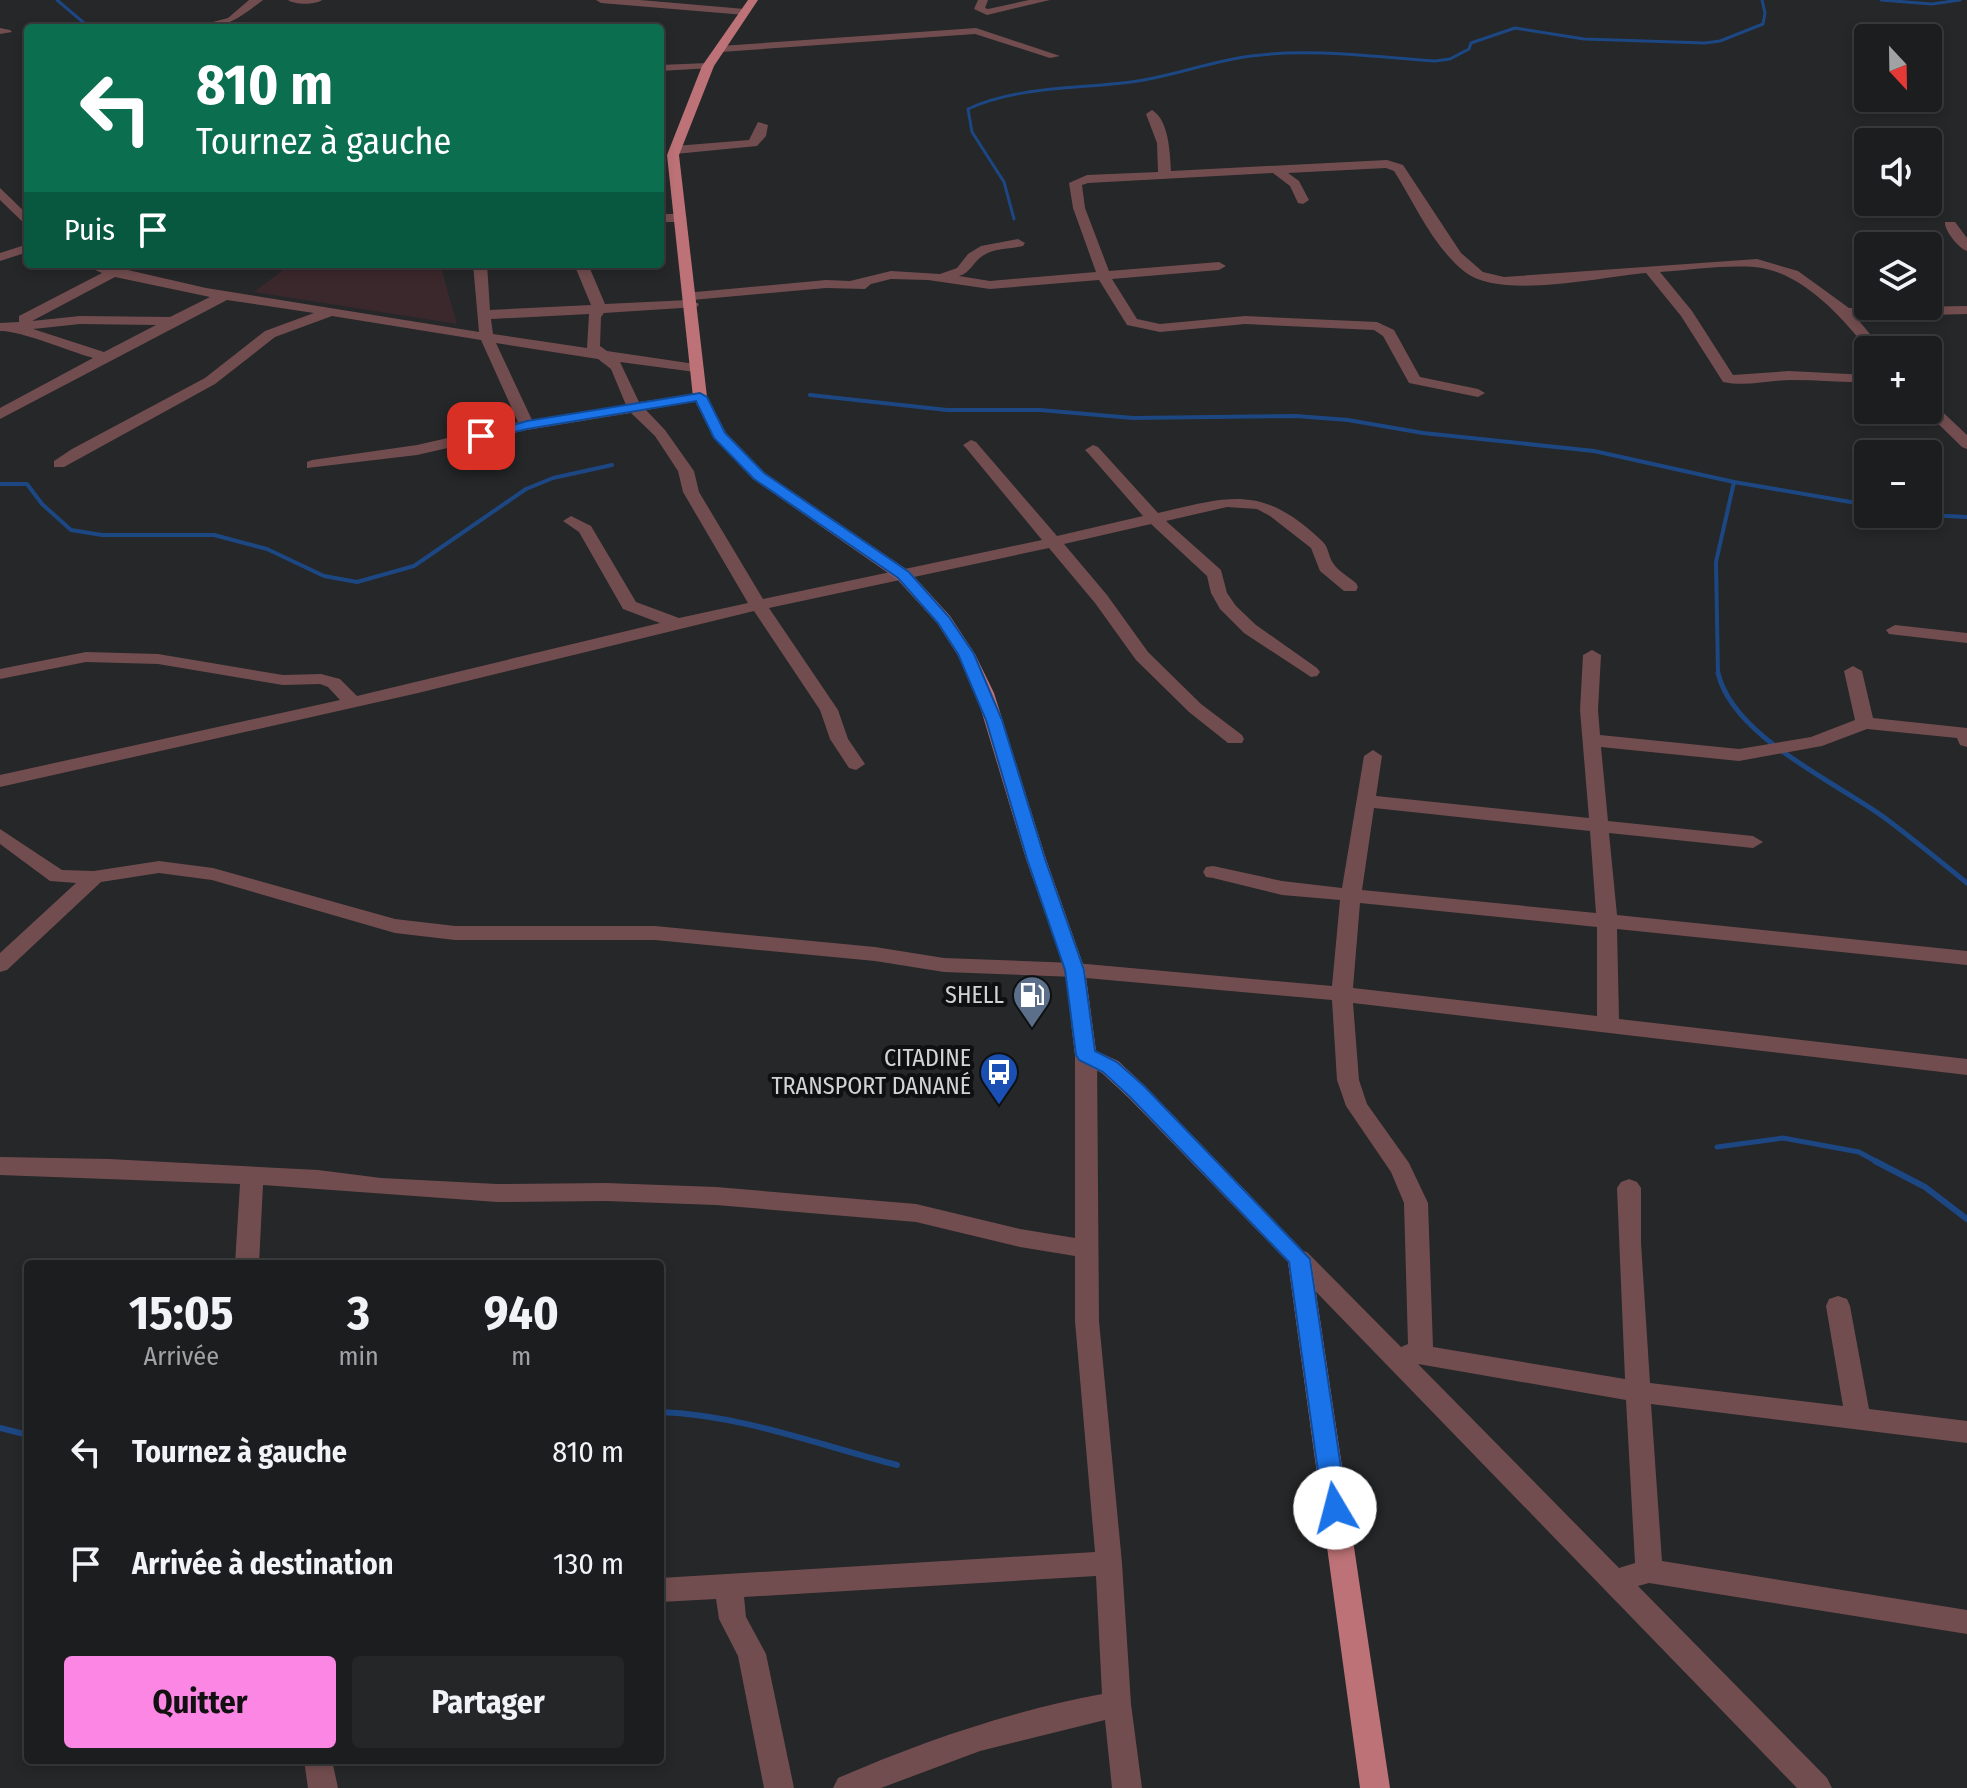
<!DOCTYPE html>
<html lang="fr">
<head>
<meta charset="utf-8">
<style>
	:root { --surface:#1c1d1f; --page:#252628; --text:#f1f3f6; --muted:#a0a2a4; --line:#3a3b3d; --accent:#fc86e4 }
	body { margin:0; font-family:"Fira Sans Condensed",sans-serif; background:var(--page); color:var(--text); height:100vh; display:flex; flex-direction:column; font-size:30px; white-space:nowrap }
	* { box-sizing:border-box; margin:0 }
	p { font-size:26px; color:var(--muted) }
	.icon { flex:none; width:44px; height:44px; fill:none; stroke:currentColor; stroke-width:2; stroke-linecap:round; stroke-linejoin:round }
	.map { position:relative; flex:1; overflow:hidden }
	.details { position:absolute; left:24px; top:1260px; width:640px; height:504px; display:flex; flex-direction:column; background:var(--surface); border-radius:8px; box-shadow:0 4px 12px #0003,0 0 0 2px var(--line) }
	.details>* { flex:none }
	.hud { position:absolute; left:24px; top:24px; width:640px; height:244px; border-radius:8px; box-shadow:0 4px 12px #0003,0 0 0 2px var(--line); background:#0b6e4f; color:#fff; overflow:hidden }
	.needle { width:52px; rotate:158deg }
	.tools { position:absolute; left:1854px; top:24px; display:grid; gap:16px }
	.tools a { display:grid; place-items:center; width:88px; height:88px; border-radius:8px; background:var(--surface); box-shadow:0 4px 12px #0003,0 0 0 2px var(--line); font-size:40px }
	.pin { position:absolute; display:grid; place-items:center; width:68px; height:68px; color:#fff; margin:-34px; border-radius:16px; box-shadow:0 4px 12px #0006 }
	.me { position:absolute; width:88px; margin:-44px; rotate:352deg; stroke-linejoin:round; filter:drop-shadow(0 0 6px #0008) }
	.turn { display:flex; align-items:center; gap:28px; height:168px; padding:0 40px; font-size:36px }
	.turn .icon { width:104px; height:104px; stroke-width:2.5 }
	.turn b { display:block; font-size:56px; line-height:68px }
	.then { display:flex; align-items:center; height:76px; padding:0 40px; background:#0003; gap:16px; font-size:30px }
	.eta { display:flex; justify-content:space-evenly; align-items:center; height:136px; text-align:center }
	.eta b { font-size:48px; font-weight:700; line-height:56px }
	.action { display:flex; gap:16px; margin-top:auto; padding:16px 40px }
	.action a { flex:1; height:92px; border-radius:8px; background:var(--accent); color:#111; font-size:32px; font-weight:700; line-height:92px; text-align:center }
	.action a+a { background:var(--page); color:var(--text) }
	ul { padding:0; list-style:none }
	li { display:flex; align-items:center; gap:24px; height:112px; padding:0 40px }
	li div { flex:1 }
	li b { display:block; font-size:30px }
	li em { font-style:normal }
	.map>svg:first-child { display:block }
</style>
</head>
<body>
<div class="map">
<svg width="1967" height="1788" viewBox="0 0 1967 1788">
	<rect width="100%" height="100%" fill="#252729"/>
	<path fill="#3b282c" d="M291 264H440L457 324 254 292Z"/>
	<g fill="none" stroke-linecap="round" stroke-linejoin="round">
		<path stroke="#1c4783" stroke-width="3" d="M57 0 90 28
			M1881 0 1932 4 1960 0
			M1014 219 1004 182 972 132 968 109C1018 86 1078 89 1131 82 1171 77 1211 61 1251 56 1312 48 1374 57 1435 61L1450 59 1469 49 1471 43 1515 28 1584 39 1705 43 1720 41 1763 24 1765 13 1762 0"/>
		<path stroke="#1c4783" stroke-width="4" d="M810 395 947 410H1040L1133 418 1296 416 1348 420 1423 433 1594 451 1734 482 1868 505
			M0 484H27L42 504 71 530 102 535H214L267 549 324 576 357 582 414 566 526 489 553 478 612 465
			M1907 514 1967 517
			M1718 675 1716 562 1734 482"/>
		<path stroke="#1c4783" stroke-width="5" d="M1718 673C1733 737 1836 782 1885 818 1913 839 1940 861 1967 883
			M1717 1147 1783 1138 1859 1152 1879 1163"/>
		<path stroke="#1c4783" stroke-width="6" d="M1875 1161 1925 1187 1967 1219
			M660 1412C741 1415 819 1445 897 1465
			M0 1428 28 1435"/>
		<path fill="#724d4f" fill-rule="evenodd" d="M249 0H263C242 16 223 32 194 27L228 18Z
			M288 0H322C315 5 295 5 288 0Z
			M596 0H640L745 9 750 12 745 15 601 3Z
			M978 0H988L985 8 988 9 1029 0H1050L987 15 974 9Z
			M0 28 10 30 12 32 0 34Z
			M976 28 1060 56 1050 58 975 34 721 52 715 49 721 46Z
			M708 63 714 66 712 68 660 71V65Z
			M1152 110C1169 120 1170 153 1171 171L1387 160 1403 165 1461 253 1483 272 1504 277 1757 259 1798 271 1849 308 1967 306V314L1856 317 1883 350H1868C1841 316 1801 271 1754 267 1724 265 1690 270 1660 272L1692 311 1733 375 1789 371 1868 375V383C1843 382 1817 380 1792 380 1768 380 1747 387 1723 382L1681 316 1646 273C1601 277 1500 300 1465 272 1433 247 1415 204 1394 171L1386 168 1288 173 1299 181 1309 200 1303 204 1298 203 1290 186 1273 173 1088 183 1082 185 1085 208 1109 271 1219 262 1226 266 1219 270 1112 279 1137 319 1160 324 1245 316 1377 322 1394 330 1420 377 1478 389 1485 393 1478 397 1409 383 1383 336 1374 330 1245 324 1160 332 1127 325 1099 280 990 289 928 280 891 279 871 284 865 289 826 288 692 300 699 304 697 307 604 313 601 317 600 346 607 351 695 364 702 368 695 372 620 362 639 402 700 393 707 397 700 401 646 410 665 430 694 471 699 492 763 599 1042 540 966 448 963 445 971 440 976 442 1057 536 1143 516 1088 453 1085 450 1093 445 1098 447 1158 513C1231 496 1262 484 1322 541 1329 547 1328 556 1333 563 1338 571 1349 577 1356 583L1358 587 1356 591H1344L1320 571 1311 548 1270 516 1257 509 1227 507 1166 521 1221 570 1227 593 1236 606 1256 625 1317 668 1320 672 1317 676 1311 677 1244 633 1220 609 1211 593 1207 576 1151 524 1064 544 1107 595 1148 652 1201 704 1242 735 1244 739 1242 743H1228L1189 712 1136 660 1095 603 1049 548 769 608 838 710 848 739 865 764 856 770 849 768 830 739 820 710 754 611 418 693 0 787V775L340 700 328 687 320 684 283 685 158 664 86 662 0 679V669L86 652 158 654 283 675 321 674 340 679 357 696 660 623 623 609 579 532 563 521 571 516 591 526 636 602 679 618 748 603 683 492 678 471 655 436 631 413 527 430 417 455 307 468V462L312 460 417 445 518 422 481 340 332 316 275 337 215 384 64 467H54V461L72 449 205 378 265 331 314 313 227 300 0 419V408L93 358C69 351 19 330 0 331V323L19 322V316L102 273 81 264H102L206 288 479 332 473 264H487L490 310 591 305 574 264H588L605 304 689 300 683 296 685 293 826 280 850 281 891 271 940 274 957 268 968 254 981 246 1018 239 1025 243 1023 246C1010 249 995 248 984 255 973 261 971 273 959 276L990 281 1096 272 1073 208 1069 183 1087 175 1158 172 1157 143 1146 114ZM115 277 210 297 170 317 80 316 32 321ZM589 314 587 348 493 334 491 319ZM80 324 156 325 104 352 33 329ZM496 343 598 359 611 369 626 405 532 420Z
			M758 122 768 125 766 136 757 146 675 154 669 150 675 146 749 140Z
			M0 188 28 215V227L0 200Z
			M660 214H681L687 218 681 222H660Z
			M1945 222H1955L1967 238V251C1958 248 1944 230 1945 222Z
			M28 244V252L0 261V253Z
			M1928 402 1933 403 1967 435V449L1962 447 1924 410H1928Z
			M1895 625 1967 633V643L1889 634 1886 630Z
			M1592 650 1601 655 1598 710 1600 735 1739 749 1811 737 1855 720 1844 671 1853 666 1862 671 1873 718 1967 728V747L1960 745 1957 738 1867 729 1822 746 1739 761 1601 747 1608 821 1753 836 1763 842 1753 848 1609 833 1617 915 1967 951V965L1617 929 1619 1019 1967 1059V1075L1353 1003 1359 1080 1367 1104 1409 1163 1428 1203 1433 1347 1625 1379 1617 1188 1621 1182 1629 1179 1637 1182 1641 1188V1243L1650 1383 1843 1406 1826 1306 1829 1299 1838 1296 1847 1299 1850 1306 1869 1409 1967 1421V1443L1651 1404 1662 1561 1967 1610V1634L1649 1583 1638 1586 1827 1778 1832 1788H1797L1291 1266 1287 1259 1291 1252 1299 1250 1307 1252 1401 1347 1408 1344 1404 1203 1391 1172 1346 1106 1337 1080 1332 1000 1075 977 944 972 875 961 655 940H455L395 933 212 880 159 873 101 882 7 970 0 972V953L76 883 50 881 0 844V829L62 870 94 871 159 861 213 868 395 919 455 926H655L875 947 944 958 1075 963 1332 986 1340 900 1282 895 1213 878 1206 877 1203 872 1206 867 1213 866 1282 881 1342 888 1364 756 1373 750 1382 756 1376 796 1589 818 1580 710 1583 655ZM1374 808 1590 831 1596 913 1362 890ZM1360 903 1597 927V1016L1353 988ZM1418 1364 1626 1400 1635 1563 1619 1568Z
			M1086 1047 1094 1050 1097 1055 1099 1321 1122 1563 1131 1704 1142 1788H1112L1105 1720 980 1751 881 1788H833L838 1778C923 1741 1011 1711 1102 1694L1096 1576 744 1597 746 1617 766 1654 794 1788H764L738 1656 719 1619 716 1599 660 1602V1578L1095 1552 1075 1321V1256L1020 1247 916 1222 716 1205 606 1201 497 1202 263 1185 259 1264H235L240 1184 0 1175V1157L109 1159 318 1170 381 1178 497 1184 606 1183 716 1187 916 1204 1020 1229 1075 1238V1055L1078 1050Z
			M304 1760H332L338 1788H308Z"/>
		<path fill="#bc7276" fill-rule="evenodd" d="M748 0H758L714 66 679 155 707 397 726 433 765 473 909 571 950 616 975 654 994 693 1046 859 1085 970 1096 1051 1118 1061 1145 1086 1311 1259 1390 1788H1360L1288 1262 1129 1098 1102 1073 1078 1060 1075 1055 1065 970 1026 859 976 693 957 654 937 623 897 579 753 479 714 438 693 397 667 155 702 66Z"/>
	</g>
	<path fill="#1a73e8" stroke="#114b97" stroke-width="2" d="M700 393 707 397 725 433 764 473 909 572 949 617 974 654 1002 720 1045 859 1084 970 1095 1051 1117 1062 1144 1086 1310 1259 1347 1508 1343 1515 1335 1518 1326 1515 1323 1508 1289 1262 1130 1097 1103 1072 1079 1060 1076 1055 1065 970 1027 859 986 720 958 654 938 623 898 578 754 479 714 438 696 401 527 429 481 440 474 436 527 421Z"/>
	<defs>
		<g id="fuel-pin" transform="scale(2)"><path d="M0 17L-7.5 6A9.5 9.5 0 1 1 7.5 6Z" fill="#5c6f8a" stroke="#0f1011"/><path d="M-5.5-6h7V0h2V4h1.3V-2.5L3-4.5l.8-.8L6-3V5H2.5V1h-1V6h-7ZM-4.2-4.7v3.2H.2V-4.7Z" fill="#fff"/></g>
		<g id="bus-pin" transform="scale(2)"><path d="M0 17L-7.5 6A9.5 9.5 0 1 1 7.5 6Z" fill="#1a4fb4" stroke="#0f1011"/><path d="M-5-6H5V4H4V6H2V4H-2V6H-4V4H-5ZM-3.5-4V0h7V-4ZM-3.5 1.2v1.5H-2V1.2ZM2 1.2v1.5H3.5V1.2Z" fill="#fff"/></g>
	</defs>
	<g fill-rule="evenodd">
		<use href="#fuel-pin" x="1032" y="995"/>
		<use href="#bus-pin" x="999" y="1072"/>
	</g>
	<g text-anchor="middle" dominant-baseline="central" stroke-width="8" stroke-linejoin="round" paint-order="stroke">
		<g font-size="24" fill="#d2d3d4" stroke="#0f1011" text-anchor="end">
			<text x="1004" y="995">SHELL</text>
			<text x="971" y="1058">CITADINE<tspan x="971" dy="28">TRANSPORT DANANÉ</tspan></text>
		</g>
	</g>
</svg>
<div class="tools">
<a><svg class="needle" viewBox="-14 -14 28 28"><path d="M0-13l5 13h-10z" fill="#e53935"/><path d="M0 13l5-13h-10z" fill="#a0a2a4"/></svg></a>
<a><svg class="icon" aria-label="sound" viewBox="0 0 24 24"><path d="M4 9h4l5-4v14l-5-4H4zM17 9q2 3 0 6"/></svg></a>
<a><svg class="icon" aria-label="layers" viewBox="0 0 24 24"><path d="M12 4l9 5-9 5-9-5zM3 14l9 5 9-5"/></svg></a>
<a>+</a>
<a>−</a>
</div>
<div class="pin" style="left:481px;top:436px;background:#d93025"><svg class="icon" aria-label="arrive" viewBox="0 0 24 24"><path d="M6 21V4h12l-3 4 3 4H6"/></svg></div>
<svg class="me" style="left:1335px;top:1508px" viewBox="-20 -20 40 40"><circle r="19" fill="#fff"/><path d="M0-13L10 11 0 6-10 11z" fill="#1a73e8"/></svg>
<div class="hud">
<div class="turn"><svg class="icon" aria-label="left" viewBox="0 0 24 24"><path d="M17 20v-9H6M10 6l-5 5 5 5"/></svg><div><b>810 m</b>Tournez à gauche</div></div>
<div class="then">Puis<svg class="icon" aria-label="arrive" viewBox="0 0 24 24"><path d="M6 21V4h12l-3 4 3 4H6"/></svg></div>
</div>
<section class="details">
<div class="eta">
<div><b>15:05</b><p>Arrivée</p></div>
<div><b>3</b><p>min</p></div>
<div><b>940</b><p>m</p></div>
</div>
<ul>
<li><svg class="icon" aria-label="left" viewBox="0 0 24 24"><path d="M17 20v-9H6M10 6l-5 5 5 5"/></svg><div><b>Tournez à gauche</b></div><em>810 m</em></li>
<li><svg class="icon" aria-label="arrive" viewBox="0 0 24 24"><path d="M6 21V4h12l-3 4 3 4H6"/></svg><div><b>Arrivée à destination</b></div><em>130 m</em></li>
</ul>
<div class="action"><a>Quitter</a><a>Partager</a></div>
</section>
</div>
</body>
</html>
